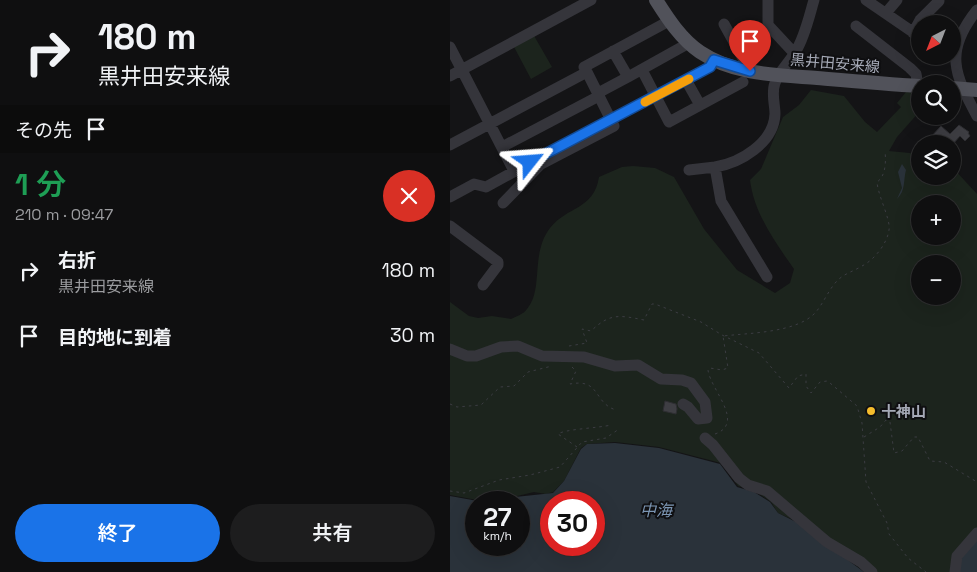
<!DOCTYPE html>
<html lang="ja">
<head>
<meta charset="utf-8">
<style>
	:root { --surface:#0f0f10; --page:#1d1d1e; --text:#f1f3f6; --muted:#9b9c9f; --line:#2f2f30; --accent:#1a73e8 }
	body { margin:0; font-family:"Space Grotesk","Noto Sans JP",sans-serif; background:var(--page); color:var(--text); height:100vh; display:flex; flex-direction:column; font-size:19px; white-space:nowrap }
	* { box-sizing:border-box; margin:0 }
	p { font-size:16px; color:var(--muted) }
	.icon { flex:none; width:28px; height:28px; fill:none; stroke:currentColor; stroke-width:2; stroke-linecap:round; stroke-linejoin:round }
	.map { position:relative; flex:1; overflow:hidden }
	.side { display:flex; flex-direction:column; background:var(--surface); width:450px }
	.side>* { flex:none }
	.top-card { background:#0f0f10; color:var(--text); overflow:hidden }
	.needle { width:32px; rotate:222deg }
	.buttons { position:absolute; left:461px; top:15px; display:grid; gap:10px }
	.buttons a { display:grid; place-items:center; width:50px; height:50px; border-radius:50%; background:var(--surface); box-shadow:0 5px 20px #0002,0 0 0 1px var(--line); font-size:25px }
	.speed { position:absolute; left:15px; top:491px; display:flex; gap:10px; font-size:25px; font-weight:700; text-align:center }
	.speed>* { display:grid; place-content:center; width:65px; height:65px; border-radius:50%; background:var(--surface); box-shadow:0 5px 20px #0002,0 0 0 1px var(--line); line-height:1 }
	.speed small { font-size:12px; font-weight:400 }
	.speed .limit { border:8px solid #d22; background:#fff; color:#111 }
	.pin { position:absolute; display:grid; place-items:center; width:42px; height:42px; color:#fff; margin:-51px -21px; border-radius:50% 50% 50% 0; rotate:-45deg; box-shadow:0 0 5px #0007 }
	.pin .icon { rotate:45deg }
	.me { position:absolute; width:55px; margin:-28px; rotate:62deg; stroke-linejoin:round; filter:drop-shadow(0 0 4px #0008) }
	.turn { display:flex; align-items:center; gap:18px; height:105px; padding:0 15px; font-size:22px }
	.turn .icon { width:65px; height:65px; stroke-width:2.5 }
	.turn b { display:block; font-size:35px; line-height:42px }
	.then { display:flex; align-items:center; height:48px; padding:0 15px; background:#0003; gap:10px; font-size:19px }
	.round { display:grid; place-items:center; flex:none; width:52px; height:52px; border-radius:26px; background:var(--page) }
	.summary { display:flex; align-items:center; justify-content:space-between; height:85px; padding:0 15px }
	h1 { font-size:30px; font-weight:600; line-height:38px; color:#1e9e55 }
	.primary-button { display:flex; gap:10px; margin-top:auto; padding:10px 15px }
	.primary-button a { flex:1; height:58px; border-radius:30px; background:var(--accent); color:#fff; font-size:20px; font-weight:600; line-height:58px; text-align:center }
	.primary-button a+a { background:var(--page); color:var(--text) }
	ul { padding:0; list-style:none }
	li { display:flex; align-items:center; gap:15px; height:65px; padding:0 15px }
	li div { flex:1 }
	li b { display:block; font-size:19px }
	li em { font-style:normal }
	main { display:flex; flex:1; min-height:0 }
	.map>svg:first-child { display:block }
</style>
</head>
<body>
<main>
<section class="side">
<div class="top-card">
<div class="turn"><svg class="icon" aria-label="right" viewBox="0 0 24 24"><path d="M7 20v-9h11M14 6l5 5-5 5"/></svg><div><b>180 m</b>黒井田安来線</div></div>
<div class="then">その先<svg class="icon" aria-label="arrive" viewBox="0 0 24 24"><path d="M6 21V4h12l-3 4 3 4H6"/></svg></div>
</div>
<div class="summary"><div><h1>1 分</h1><p>210 m · 09:47</p></div><a class="round" style="background:#d93025;color:#fff"><svg class="icon" aria-label="close" viewBox="0 0 24 24"><path d="M6 6l12 12M18 6L6 18"/></svg></a></div>
<ul>
<li><svg class="icon" aria-label="right" viewBox="0 0 24 24"><path d="M7 20v-9h11M14 6l5 5-5 5"/></svg><div><b>右折</b><p>黒井田安来線</p></div><em>180 m</em></li>
<li><svg class="icon" aria-label="arrive" viewBox="0 0 24 24"><path d="M6 21V4h12l-3 4 3 4H6"/></svg><div><b>目的地に到着</b></div><em>30 m</em></li>
</ul>
<div class="primary-button"><a>終了</a><a>共有</a></div>
</section>
<div class="map">
<svg width="527" height="572" viewBox="0 0 527 572">
	<rect width="100%" height="100%" fill="#141416"/>
	<path fill="#1c241d" fill-rule="evenodd" d="M83 34 102 67 81 79 63 45Z
		M361 90 394 96 415 122 427 132 451 107 447 103 456 92 470 93V111L447 137 439 151 470 154V176H502L503 168 527 194V537L506 572H415L346 521 328 513 321 502 305 491 288 486 271 463 209 447 165 442 137 444 131 448 114 481 103 492 96 494 84 492 63 497 27 500 0 495V302L19 316 28 318 42 316 61 319C65 317 74 314 77 309 94 289 80 254 100 228 117 206 144 210 149 177L172 167 183 166 205 168 224 177 254 229 287 270 325 293 340 283 344 269C325 242 304 213 300 180L311 169 333 117 349 105ZM470 204H502V236H470ZM470 264H502V296H470Z"/>
	<path fill="#2a323a" fill-rule="evenodd" d="M452 164 456 170C453 181 456 190 447 199L452 188 448 172Z
		M165 443 209 448 270 464 287 487 304 492 320 502 328 513 346 522 414 572H0V496L28 501 103 493 114 481 131 449 137 444ZM26 502H69V545H26ZM101 502H144V545H101Z
		M527 538V572H507L511 554Z"/>
	<path fill="#3e3e43" stroke="#2e2e32" d="M509 125 519 132 518 133 520 136 515 141 510 136 503 144H484L481 141 480 138 491 126 500 134Z
		M215 401 226 404 227 409 226 414 213 411Z"/>
	<g fill="none" stroke-linecap="round" stroke-linejoin="round">
		<path stroke="#3b3c42" stroke-width="1" stroke-dasharray="2.5 4" stroke-linecap="butt" d="M119 346 137 343 132 329 141 331C160 313 169 315 194 320L202 304H205L251 322 272 335 309 353 339 388 348 376 356 374V386L361 393 370 382 377 381 380 383 407 406 412 423 416 482 437 523 439 534 458 558 476 572
			M122 367 126 371 120 384C151 378 143 403 166 410
			M0 404 7 407 31 405 50 387 64 386 78 372 102 366
			M265 434C296 423 260 389 258 370L260 368 272 370 278 368 273 336C298 333 346 333 365 313 374 303 379 288 389 279 396 273 404 271 412 266 424 260 437 244 439 230 441 220 428 196 427 182 436 176 436 161 435 151
			M414 437 430 427 436 420 440 422 444 453 452 451 464 437H468L480 461 494 462 527 482
			M127 447 108 434C115 429 149 428 161 425
			M0 491 14 493 49 480 80 475 110 467 132 442 156 438 169 429"/>
		<path stroke="#35353b" stroke-width="11" d="M318 0V25L345 54
			M416 0 470 37
			M527 10C494 51 504 74 527 116
			M436 13 447 0
			M274 24 300 71
			M406 26 460 68 466 74 468 86
			M463 33 470 20 489 1
			M0 47 64 171
			M163 51 178 77 239 43
			M192 70 219 122 293 82
			M137 72 134 67 219 21
			M0 76 141 0
			M236 80 250 105
			M148 93 178 77
			M156 122 260 67 264 60
			M0 145 137 72 164 126 91 164 53 203
			M52 147 149 96
			M239 170 265 167
			M0 197 24 184 36 187 98 153
			M0 226 48 262V265L33 285
			M317 277 271 201 265 167C290 163 324 143 325 114 325 104 321 93 325 83 329 71 340 62 346 51 355 36 359 17 364 0
			M0 349 17 356H26L51 347 68 346 92 356 134 357 165 366 188 365 211 379 232 380 241 383 255 402 257 418 248 419 238 407 233 404
			M255 438 263 445 289 478 298 485 317 491 377 542 411 562 422 572
			M505 572 507 556 527 533"/>
		<path stroke="#51525a" stroke-width="14" d="M206 0C218 19 231 39 250 52 284 75 328 75 367 78 402 81 436 84 470 86
			M502 88 527 90"/>
	</g>
	<g fill="none" stroke-linecap="round" stroke-linejoin="round">
		<g stroke="#114b97" stroke-width="12">
			<path id="route" d="M80 162 260 67 264 60 300 71"/>
		</g>
		<use href="#route" stroke="#1a73e8" stroke-width="9"/>
		<path stroke="#f59e0b" stroke-width="9" d="M195 102 239 79"/>
	</g>
	<circle fill="#f5bd2c" stroke="#0f0f11" stroke-width="2" cx="421" cy="411" r="5"/>
	<g text-anchor="middle" dominant-baseline="central" stroke-width="4" stroke-linejoin="round" paint-order="stroke">
		<g font-size="15" fill="#a5a9b6" stroke="#0f0f11">
			<text transform="translate(385 63) rotate(5)">黒井田安来線</text>
		</g>
		<g font-size="15" font-weight="bold" fill="#a5a9b6" stroke="#0f0f11" text-anchor="start">
			<text x="431" y="411">十神山</text>
		</g>
		<g font-size="16" font-style="italic" fill="#7b95b2" stroke="#0f0f11">
			<text x="206" y="510">中海</text>
		</g>
	</g>
</svg>
<div class="buttons">
<a><svg class="needle" viewBox="-14 -14 28 28"><path d="M0-13l5 13h-10z" fill="#e53935"/><path d="M0 13l5-13h-10z" fill="#9b9c9f"/></svg></a>
<a><svg class="icon" aria-label="search" viewBox="0 0 24 24"><circle cx="10" cy="10" r="6"/><path d="M15 15l6 6"/></svg></a>
<a><svg class="icon" aria-label="layers" viewBox="0 0 24 24"><path d="M12 4l9 5-9 5-9-5zM3 14l9 5 9-5"/></svg></a>
<a>+</a>
<a>−</a>
</div>
<div class="speed"><div>27<small>km/h</small></div><div class="limit">30</div></div>
<div class="pin" style="left:300px;top:71px;background:#d93025"><svg class="icon" aria-label="arrive" viewBox="0 0 24 24"><path d="M6 21V4h12l-3 4 3 4H6"/></svg></div>
<svg class="me" style="left:80px;top:162px" viewBox="-20 -20 40 40"><path d="M0-17L14 15 0 8-14 15z" fill="#1a73e8" stroke="#fff" stroke-width="4"/></svg>
</div>
</main>
</body>
</html>
